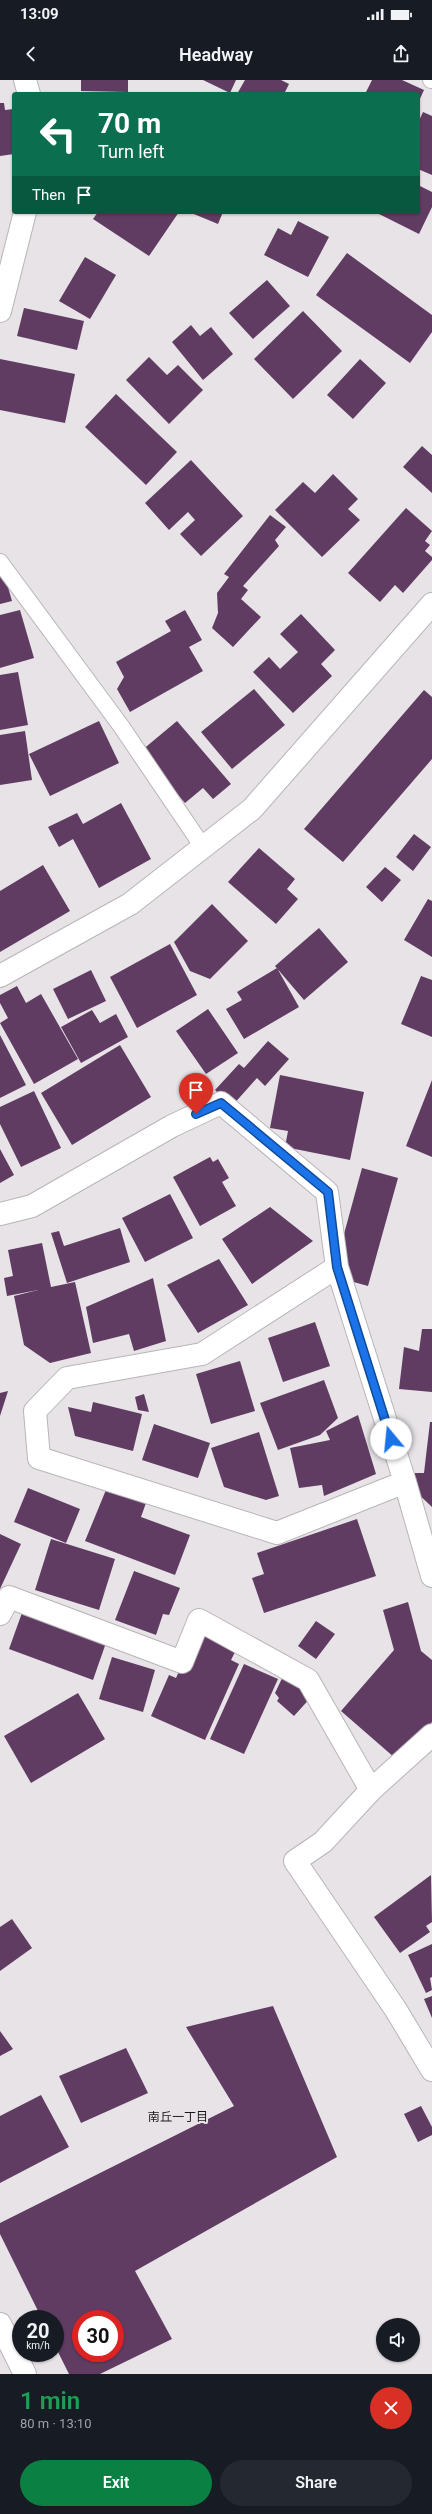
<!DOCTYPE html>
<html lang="en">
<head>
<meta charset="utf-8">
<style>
	:root { --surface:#171b24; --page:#242831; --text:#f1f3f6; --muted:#9ea1a6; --accent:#0b8043 }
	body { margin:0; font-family:Roboto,"Noto Sans JP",sans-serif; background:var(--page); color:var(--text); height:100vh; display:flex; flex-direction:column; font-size:15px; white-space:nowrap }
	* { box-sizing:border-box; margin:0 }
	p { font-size:13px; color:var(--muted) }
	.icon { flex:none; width:22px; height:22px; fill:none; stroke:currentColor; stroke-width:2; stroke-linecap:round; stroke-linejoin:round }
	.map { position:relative; height:2294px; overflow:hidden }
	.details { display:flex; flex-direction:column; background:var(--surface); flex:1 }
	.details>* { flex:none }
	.top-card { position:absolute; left:12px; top:12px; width:408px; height:122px; border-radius:4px; box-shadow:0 1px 3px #0004; background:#0b6e4f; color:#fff; overflow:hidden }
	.fabs { position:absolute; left:376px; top:2238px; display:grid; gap:8px }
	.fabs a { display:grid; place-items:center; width:44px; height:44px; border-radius:50%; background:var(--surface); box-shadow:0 1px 3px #0004; font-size:20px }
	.speed { position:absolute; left:12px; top:2230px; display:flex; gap:8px; font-size:20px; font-weight:700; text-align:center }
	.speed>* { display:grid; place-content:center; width:52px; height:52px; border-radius:50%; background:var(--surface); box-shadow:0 1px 3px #0004; line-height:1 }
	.speed small { font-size:10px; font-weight:400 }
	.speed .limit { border:6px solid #d22; background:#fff; color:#111 }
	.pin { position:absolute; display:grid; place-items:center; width:34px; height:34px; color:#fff; margin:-41px -17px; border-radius:50% 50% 50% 0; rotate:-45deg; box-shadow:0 0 4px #0007 }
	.pin .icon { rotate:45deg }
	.me { position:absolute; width:44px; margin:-22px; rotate:343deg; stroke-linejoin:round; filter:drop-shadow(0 0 3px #0008) }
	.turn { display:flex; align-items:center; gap:14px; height:84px; padding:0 20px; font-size:18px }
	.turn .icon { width:52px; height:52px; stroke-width:2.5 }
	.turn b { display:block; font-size:28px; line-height:34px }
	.then { display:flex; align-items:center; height:38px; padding:0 20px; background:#0003; gap:8px; font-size:15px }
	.round { display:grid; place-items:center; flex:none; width:42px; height:42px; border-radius:21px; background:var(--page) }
	.headline { display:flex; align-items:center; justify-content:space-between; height:68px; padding:0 20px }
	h1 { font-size:24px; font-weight:600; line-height:30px; color:#1e9e55 }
	.primary-button { display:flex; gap:8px; margin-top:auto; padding:8px 20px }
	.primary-button a { flex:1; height:46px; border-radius:24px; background:var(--accent); color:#fff; font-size:16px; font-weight:600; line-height:46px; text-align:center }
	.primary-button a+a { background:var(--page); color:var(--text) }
	.status { display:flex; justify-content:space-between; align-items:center; height:28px; padding:0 20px; background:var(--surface); direction:ltr }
	.status svg { height:11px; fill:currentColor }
	header { display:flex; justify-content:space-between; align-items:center; height:52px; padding:0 20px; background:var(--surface); font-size:18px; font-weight:600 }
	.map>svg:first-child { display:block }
</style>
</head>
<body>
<div class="status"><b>13:09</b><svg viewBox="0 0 49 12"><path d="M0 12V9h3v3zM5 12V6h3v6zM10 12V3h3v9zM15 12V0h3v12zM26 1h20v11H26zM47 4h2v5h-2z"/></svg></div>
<header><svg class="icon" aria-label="back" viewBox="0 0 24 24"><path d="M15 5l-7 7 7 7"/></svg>Headway<svg class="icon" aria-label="share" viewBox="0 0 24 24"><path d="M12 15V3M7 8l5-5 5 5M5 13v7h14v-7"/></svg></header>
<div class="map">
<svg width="432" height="2294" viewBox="0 0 432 2294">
	<rect width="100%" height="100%" fill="#e7e3e7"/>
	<path fill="#603c63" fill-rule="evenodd" d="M81 0H128V12L81 11Z
		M203 0H236L230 13Z
		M245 0H281L289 4 284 14H237Z
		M372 0H402L424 10 418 23V14H365Z
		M0 23H4L5 30 14 29V74L0 76Z
		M423 32 432 36V95L418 89V43Z
		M418 105 432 112V127L419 154 375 132H418Z
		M98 132H179L149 176 93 139Z
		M189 132H223L218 144Z
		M298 141 329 157 308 197 264 175 278 148 291 155Z
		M347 173 432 235V252L410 283 316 215Z
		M85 177 116 195 90 239 59 221Z
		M267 200 290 226 253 259 229 233Z
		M24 228 84 241 77 270 17 256Z
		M303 231 342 271 293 319 254 279Z
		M191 245 200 256 211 247 233 274 203 300 172 262Z
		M149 277 167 295 178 285 203 310 169 344 126 300Z
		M0 279 75 294 65 343 0 330Z
		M360 279 386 303 353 339 327 315Z
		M116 314 177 372 146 405 85 347Z
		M422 366 432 375V413L403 387Z
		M191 380 243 436 201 476 180 454 195 440 188 432 169 450 145 423Z
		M333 394 358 419 348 429 360 440 322 477 275 430 303 402 315 413Z
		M406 428 432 451 425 461 430 465 425 471 432 477V480L403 513 395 505 380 522 348 493Z
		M270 435 286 447 275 460 279 466 243 506 248 510 241 519 261 537 233 567 212 548 218 533 217 513 229 497 224 494Z
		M3 490 12 521 0 524V491Z
		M20 530 34 578 0 588V535Z
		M185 530 202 560 189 567 203 591 130 632 117 609 124 597 116 582 171 551 165 541Z
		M301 534 335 570 321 584 332 596 293 633 253 592 269 577 280 589 298 572 280 554Z
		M18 592 28 645 0 650V595Z
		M254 609 285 645 232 689 201 652Z
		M424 610 432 617V679L343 782 304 749Z
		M99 641 119 683 50 716 29 674Z
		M177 641 231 704 213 719 203 708 185 723 141 671Z
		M25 651 32 700 0 705V655Z
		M121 723 151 779 99 808 73 759 59 767 48 747 77 733 83 744Z
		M414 754 431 767 413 791 396 777Z
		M259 768 295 799 287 809 298 819 276 844 228 802Z
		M43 785 70 831 0 872V811Z
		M385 787 401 800 382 822 366 807Z
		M428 819 432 821V877L404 860Z
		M212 824 248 861 210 899 190 891 174 862Z
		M319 848 348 882 304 920 275 886Z
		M170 864 197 915 137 948 110 897Z
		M277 888 299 927 244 959 226 929 242 920 237 912Z
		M91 890 106 921 68 939 53 909Z
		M421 896 432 900V957L401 944Z
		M17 906 26 923 41 914 78 979 34 1004 0 943 8 938 0 923V915Z
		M208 929 238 973 206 994 176 951Z
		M92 930 100 943 116 934 128 957 81 983 61 947Z
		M0 955 26 1005 0 1018Z
		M268 961 289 979 265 1006 257 998 232 1026 215 1010 239 984 244 988Z
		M120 965 151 1017 72 1065 41 1013Z
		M280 995 364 1012 350 1080 285 1067 288 1051 270 1048Z
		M432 1000V1077L406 1066Z
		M34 1011 61 1068 21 1087 0 1044V1027Z
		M0 1069 14 1095 0 1103Z
		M210 1077 213 1082 218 1079 229 1098 222 1102 236 1126 200 1146 173 1097Z
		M362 1088 398 1098 368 1206 350 1201 341 1165Z
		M170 1114 193 1158 145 1182 122 1138Z
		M270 1127 313 1161 252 1204 222 1159Z
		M120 1148 130 1182 67 1203 51 1153 59 1151 64 1166Z
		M42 1163 51 1207 75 1202 91 1273 50 1283 24 1265 14 1216 38 1210 7 1216 4 1198 13 1196 8 1170Z
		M219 1179 248 1225 198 1253 167 1205Z
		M153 1198 166 1261 134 1271 129 1254 93 1263 86 1227Z
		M315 1242 330 1286 283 1302 268 1258Z
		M422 1249H432V1312L399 1309 404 1267 419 1271Z
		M240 1281 255 1331 211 1344 196 1294Z
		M324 1300 338 1338 320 1355 278 1370 260 1323Z
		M8 1311 0 1336V1313Z
		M144 1314 149 1332 138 1330 135 1317Z
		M93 1322 142 1334 133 1371 75 1356 68 1327 91 1332Z
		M358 1335 376 1394 324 1416 322 1405 299 1408 290 1368 330 1360 326 1351Z
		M430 1342H432V1427L413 1409 415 1393H424Z
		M154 1344 210 1363 198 1398 142 1380Z
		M259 1352 279 1416 266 1420 224 1407 211 1368Z
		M108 1405 147 1420 141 1437 190 1455 175 1495 85 1461Z
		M28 1408 80 1429 66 1463 14 1442Z
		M357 1439 376 1496 264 1533 252 1498 264 1494 257 1473Z
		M0 1454 21 1464 0 1509Z
		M51 1459 115 1479 99 1530 35 1510Z
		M134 1491 180 1508 169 1535 163 1534 156 1555 115 1540Z
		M408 1522 421 1571 432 1580V1642L395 1678 341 1631 394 1570 383 1530Z
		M23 1530 107 1560 93 1600 9 1569Z
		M316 1541 335 1554 316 1579 298 1566Z
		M198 1549 238 1566 231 1580 239 1584 205 1660 151 1636 169 1595 176 1598Z
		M112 1577 155 1590 143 1632 99 1619Z
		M244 1584 278 1599 244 1674 210 1659Z
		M286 1590 313 1615 294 1636 277 1621 279 1618 275 1613Z
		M78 1613 105 1659 31 1703 4 1656Z
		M431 1795 432 1842 426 1846 430 1852 400 1873 374 1837Z
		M12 1839 32 1868 0 1891V1847Z
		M432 1864V1897L430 1898 432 1910 426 1913 408 1875Z
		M432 1916V1938L424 1919Z
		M273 1926 337 2077 135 2191 172 2259 100 2294H69L55 2266V2239H42L0 2154V2143L234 2026 186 1947ZM81 2239H115V2273H81Z
		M0 1951 13 1969 0 1976Z
		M126 1968 148 2013 81 2043 59 1996Z
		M41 2015 69 2067 0 2103V2036Z
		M421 2026 432 2047V2055L418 2062 404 2034Z"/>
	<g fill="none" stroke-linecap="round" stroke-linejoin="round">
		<g stroke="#b8b5b8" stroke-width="18">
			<path id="service" d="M431 0H432
				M0 482 121 646 203 767"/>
		</g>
		<g stroke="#b8b5b8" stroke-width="24">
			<path id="minor" d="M25 0 29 14
				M0 231 25 132
				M0 896 130 824 252 729 432 524
				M0 1134 32 1126 172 1046 221 1023 327 1112 337 1187 405 1402 432 1496
				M337 1187 202 1274 67 1298 35 1331 39 1378 277 1453 405 1402
				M0 1534 9 1517 182 1582 199 1540 308 1600 371 1710
				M432 1655 371 1710 323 1762 295 1781 396 1930 432 1990
				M0 2244 25 2294"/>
		</g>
		<use href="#service" stroke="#fff" stroke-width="16"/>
		<use href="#minor" stroke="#fff" stroke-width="22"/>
	</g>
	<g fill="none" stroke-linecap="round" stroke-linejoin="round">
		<g stroke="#114b97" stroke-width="10">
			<path id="route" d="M196 1034 221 1023 328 1112 337 1187 391 1359"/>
		</g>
		<use href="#route" stroke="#1a73e8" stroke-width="7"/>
	</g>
	<g text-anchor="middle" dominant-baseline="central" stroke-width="4" stroke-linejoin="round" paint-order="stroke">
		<g font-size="12" fill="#191819" stroke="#e7e3e7">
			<text x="178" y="2037">南丘一丁目</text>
		</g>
	</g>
</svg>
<div class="fabs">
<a><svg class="icon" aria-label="sound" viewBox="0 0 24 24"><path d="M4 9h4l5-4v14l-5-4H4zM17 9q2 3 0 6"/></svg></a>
</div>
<div class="speed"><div>20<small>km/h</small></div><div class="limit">30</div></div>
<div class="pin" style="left:196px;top:1034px;background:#d93025"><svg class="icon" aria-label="arrive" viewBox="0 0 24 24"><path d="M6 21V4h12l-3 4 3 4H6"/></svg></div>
<svg class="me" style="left:391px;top:1359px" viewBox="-20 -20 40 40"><circle r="19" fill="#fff"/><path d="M0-13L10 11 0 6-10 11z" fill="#1a73e8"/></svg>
<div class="top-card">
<div class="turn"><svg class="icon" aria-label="left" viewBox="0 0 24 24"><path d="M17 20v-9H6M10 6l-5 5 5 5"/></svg><div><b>70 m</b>Turn left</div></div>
<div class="then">Then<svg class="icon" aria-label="arrive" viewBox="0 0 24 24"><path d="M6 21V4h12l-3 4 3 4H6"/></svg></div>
</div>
</div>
<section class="details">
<div class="headline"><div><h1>1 min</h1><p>80 m · 13:10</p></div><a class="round" style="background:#d93025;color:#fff"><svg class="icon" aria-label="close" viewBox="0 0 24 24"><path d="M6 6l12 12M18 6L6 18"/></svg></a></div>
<div class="primary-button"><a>Exit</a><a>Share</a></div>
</section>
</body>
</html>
